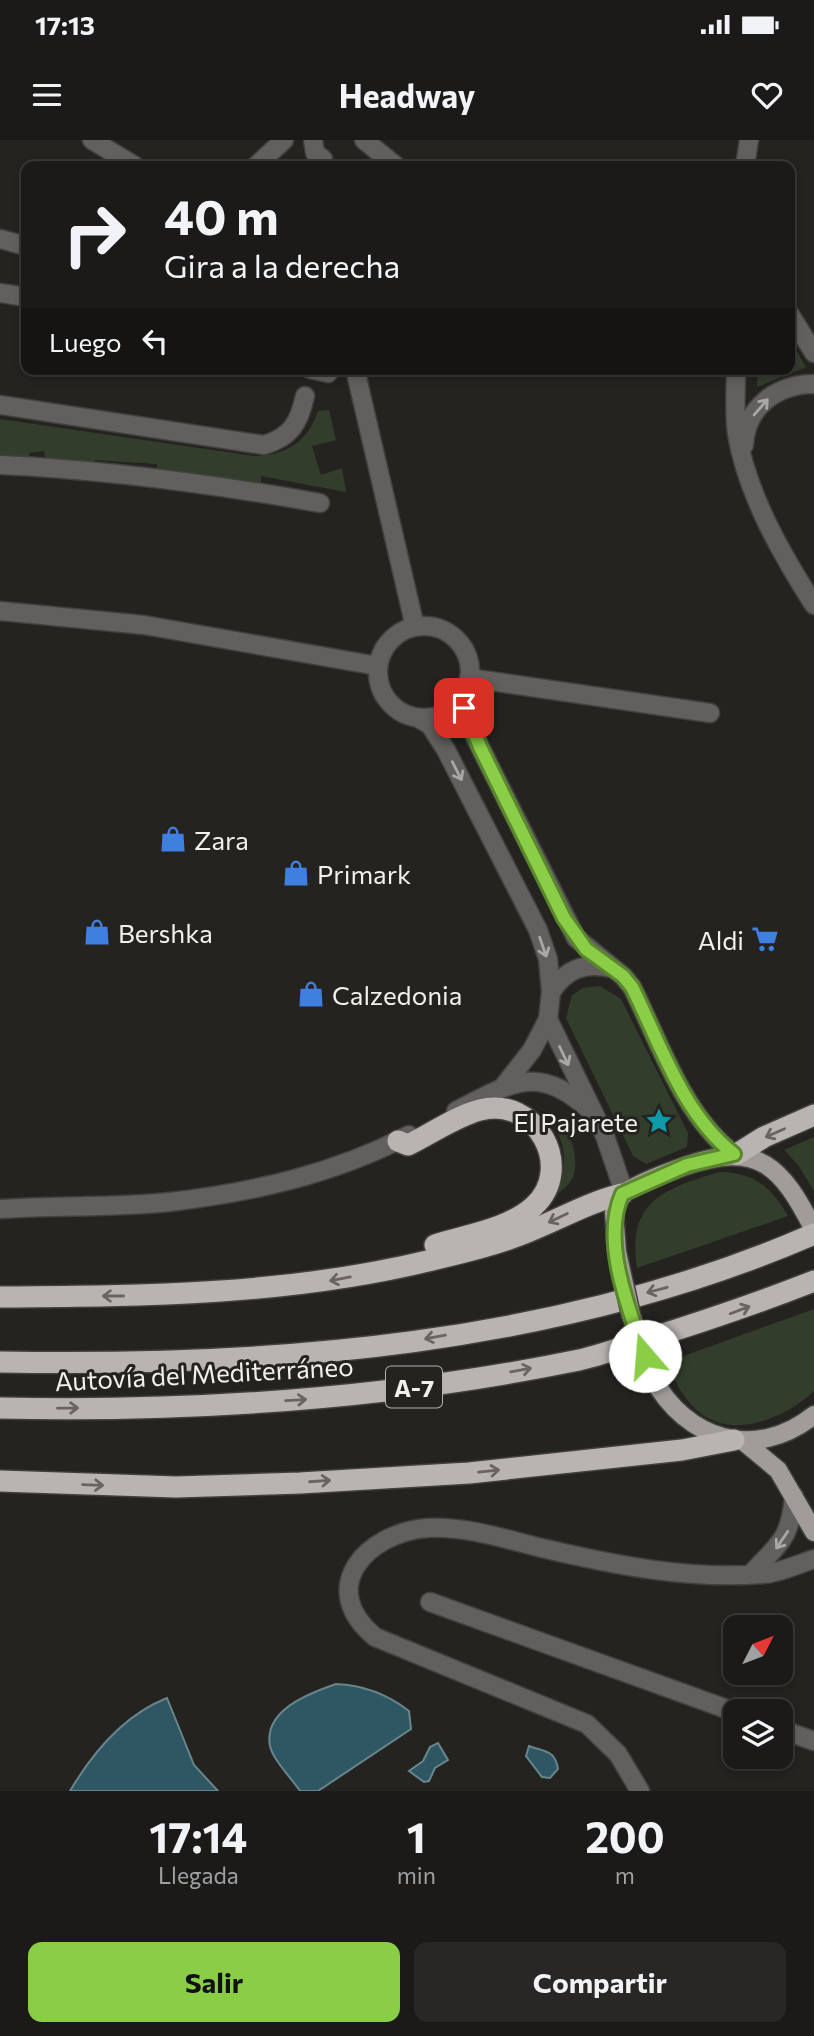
<!DOCTYPE html>
<html lang="es">
<head>
<meta charset="utf-8">
<style>
	:root { --surface:#1c1a18; --page:#292725; --text:#f1f3f6; --muted:#a0a1a2; --line:#3a3837; --accent:#8ace47 }
	body { margin:0; font-family:Commissioner,sans-serif; background:var(--page); color:var(--text); height:100vh; display:flex; flex-direction:column; font-size:26px; white-space:nowrap }
	* { box-sizing:border-box; margin:0 }
	p { font-size:23px; color:var(--muted) }
	.icon { flex:none; width:38px; height:38px; fill:none; stroke:currentColor; stroke-width:2; stroke-linecap:round; stroke-linejoin:round }
	.map { position:relative; height:1651px; overflow:hidden }
	.details { display:flex; flex-direction:column; background:var(--surface); flex:1 }
	.details>* { flex:none }
	.hud { position:absolute; left:21px; top:21px; width:774px; height:214px; border-radius:14px; box-shadow:0 4px 10px #0003,0 0 0 2px var(--line); background:#1c1a18; color:var(--text); overflow:hidden }
	.needle { width:46px; rotate:48deg }
	.fabs { position:absolute; left:723px; top:1475px; display:grid; gap:14px }
	.fabs a { display:grid; place-items:center; width:70px; height:70px; border-radius:14px; background:var(--surface); box-shadow:0 4px 10px #0003,0 0 0 2px var(--line); font-size:35px }
	.pin { position:absolute; display:grid; place-items:center; width:60px; height:60px; color:#fff; margin:-30px; border-radius:14px; box-shadow:0 4px 10px #0006 }
	.me { position:absolute; width:77px; margin:-38px; rotate:342deg; stroke-linejoin:round; filter:drop-shadow(0 0 5px #0008) }
	.turn { display:flex; align-items:center; gap:24px; height:147px; padding:0 28px; font-size:32px }
	.turn .icon { width:91px; height:91px; stroke-width:2.5 }
	.turn b { display:block; font-size:49px; line-height:60px }
	.then { display:flex; align-items:center; height:66px; padding:0 28px; background:#0003; gap:14px; font-size:26px }
	.eta { display:flex; justify-content:space-evenly; align-items:center; height:119px; text-align:center }
	.eta b { font-size:42px; font-weight:700; line-height:49px }
	.primary-button { display:flex; gap:14px; margin-top:auto; padding:14px 28px }
	.primary-button a { flex:1; height:80px; border-radius:14px; background:var(--accent); color:#111; font-size:28px; font-weight:700; line-height:80px; text-align:center }
	.primary-button a+a { background:var(--page); color:var(--text) }
	.status { display:flex; justify-content:space-between; align-items:center; height:49px; padding:0 35px; background:var(--surface); direction:ltr }
	.status svg { height:19px; fill:currentColor }
	header { display:flex; justify-content:space-between; align-items:center; height:91px; padding:0 28px; background:var(--surface); font-size:32px; font-weight:700 }
	.map>svg:first-child { display:block }
</style>
</head>
<body>
<div class="status"><b>17:13</b><svg viewBox="0 0 49 12"><path d="M0 12V9h3v3zM5 12V6h3v6zM10 12V3h3v9zM15 12V0h3v12zM26 1h20v11H26zM47 4h2v5h-2z"/></svg></div>
<header><svg class="icon" aria-label="menu" viewBox="0 0 24 24"><path d="M4 6h16M4 12h16M4 18h16"/></svg>Headway<svg class="icon" aria-label="heart" viewBox="0 0 24 24"><path d="M12 20l-8-8c-3-5 5-10 8-4 3-6 11-1 8 4z"/></svg></header>
<div class="map">
<svg width="814" height="1651" viewBox="0 0 814 1651">
	<rect width="100%" height="100%" fill="#252320"/>
	<path fill="#323e2b" d="M789 198 806 227 757 247 758 229H789Z
		M329 270 336 300 312 306 321 335 342 328 346 352 261 336V345L157 331V324L95 320 93 327 46 322 44 311 29 313 30 322 0 321V279L254 316C285 316 308 302 318 271Z
		M600 846 621 859 688 993 687 1007 646 1024 633 1016 566 878 572 855 583 848Z
		M557 983C573 991 580 1024 572 1039 568 1046 561 1051 556 1055 565 1033 569 1007 553 986Z
		M814 997V1051L798 1025 784 1010Z
		M719 1032C754 1032 771 1047 788 1076L637 1128C627 1061 664 1049 719 1032Z
		M814 1169V1251C787 1277 735 1300 700 1273 684 1261 674 1239 667 1222Z"/>
	<path fill="#2e5763" stroke="#68858c" stroke-width="2" d="M336 1544C364 1545 387 1554 409 1571L411 1589 318 1651H300C292 1639 273 1620 270 1606 263 1570 310 1553 336 1544Z
		M167 1558 194 1625 218 1651H70C93 1612 124 1575 167 1558Z
		M438 1603 448 1620 435 1628 429 1641 424 1642 409 1631 423 1621 430 1607Z
		M529 1606C545 1612 555 1610 558 1629L550 1638 542 1637 526 1616Z"/>
	<g fill="none" stroke-linecap="round" stroke-linejoin="round">
		<g stroke="#42403d" stroke-width="21">
			<path id="pedestrian" d="M92 0 135 26
				M364 0 396 26
				M256 26 284 0
				M0 153 26 157
				M310 229 328 233 331 229
				M0 265 264 305C291 297 299 283 305 256
				M0 325C108 330 213 344 320 363
				M469 538 710 573
				M430 1462 735 1572
				M780 1589 814 1601"/>
		</g>
		<g stroke="#42403d" stroke-width="21">
			<path id="minor" d="M745 26 749 0
				M0 99 26 106
				M789 173 814 213
				M736 229C736 250 734 273 737 294 747 354 782 415 814 465
				M744 305C746 266 778 244 814 244
				M503 947 532 910 548 879
				M456 971C514 941 539 923 593 973
				M0 1069C56 1065 114 1068 170 1062 254 1052 334 1034 409 995
				M751 1434C779 1403 790 1401 794 1356
				M640 1651 618 1614 587 1584 375 1497C316 1448 366 1393 427 1388 466 1386 505 1399 542 1408 614 1425 689 1440 763 1434 780 1433 798 1424 814 1419"/>
		</g>
		<g stroke="#42403d" stroke-width="21">
			<path id="tertiary" d="M313 0 315 13 323 19 324 26
				M355 229 415 487
				M0 471 144 485 378 526
				M378 532a46 46 0 1 1 92 0a46 46 0 1 1-92 0Z
				M465 552 464 568 475 597 576 798 623 836 632 847C660 903 683 975 734 1014
				M418 578 430 585 446 610 538 790 548 819 551 852 548 879 605 996 624 1052
				M551 852C566 829 584 822 611 828"/>
		</g>
		<g stroke="#42403d" stroke-width="21">
			<path id="primary" d="M617 1112 614 1072 622 1054C641 1042 663 1034 685 1026 759 1000 782 1027 814 1090
				M652 1237C686 1300 755 1322 814 1275
				M743 1301 778 1330 814 1392"/>
		</g>
		<g stroke="#42403d" stroke-width="24">
			<path id="motorway" d="M398 1001 408 1005C431 994 456 976 480 970 535 955 576 1027 534 1066 509 1089 466 1095 435 1105
				M737 1014 764 997 814 975
				M0 1157C146 1156 289 1155 432 1120 458 1114 484 1108 509 1099 548 1086 582 1064 622 1054
				M0 1222C274 1227 559 1205 814 1094
				M0 1268C193 1272 389 1259 579 1220 601 1215 623 1207 644 1200 702 1182 758 1163 814 1141
				M0 1341 176 1347 300 1343 469 1333 682 1310 734 1300"/>
		</g>
		<use href="#pedestrian" stroke="#62605f" stroke-width="18"/>
		<use href="#minor" stroke="#62605f" stroke-width="18"/>
		<use href="#tertiary" stroke="#62605f" stroke-width="18"/>
		<use href="#primary" stroke="#a09c9a" stroke-width="18"/>
		<use href="#motorway" stroke="#b9b4b1" stroke-width="21"/>
		<g stroke="#42403d" stroke-width="21" stroke-linecap="butt">
			<path id="primary-bridge" d="M617 1112 631 1175 652 1237"/>
		</g>
		<use href="#primary-bridge" stroke="#a09c9a" stroke-width="18"/>
	</g>
	<defs><path id="oneway-shaft" d="M-6 0H5M1.5-3L5.5 0L1.5 3" fill="none" stroke-width="1.6" stroke-linecap="round" stroke-linejoin="round" transform="scale(1.75)"/></defs>
	<g stroke="#aaa8a6">
		<use href="#oneway-shaft" transform="translate(761 267) rotate(-49)"/>
		<use href="#oneway-shaft" transform="translate(457 631) rotate(63)"/>
		<use href="#oneway-shaft" transform="translate(543 807) rotate(71)"/>
		<use href="#oneway-shaft" transform="translate(564 916) rotate(65)"/>
		<use href="#oneway-shaft" transform="translate(782 1400) rotate(124)"/>
	</g>
	<g stroke="#686461">
		<use href="#oneway-shaft" transform="translate(775 993) rotate(156)"/>
		<use href="#oneway-shaft" transform="translate(558 1078) rotate(154)"/>
		<use href="#oneway-shaft" transform="translate(340 1139) rotate(169)"/>
		<use href="#oneway-shaft" transform="translate(657 1150) rotate(165)"/>
		<use href="#oneway-shaft" transform="translate(113 1156) rotate(180)"/>
		<use href="#oneway-shaft" transform="translate(740 1170) rotate(-21)"/>
		<use href="#oneway-shaft" transform="translate(435 1197) rotate(170)"/>
		<use href="#oneway-shaft" transform="translate(521 1230) rotate(-10)"/>
		<use href="#oneway-shaft" transform="translate(296 1260) rotate(-3)"/>
		<use href="#oneway-shaft" transform="translate(68 1268) rotate(-1)"/>
		<use href="#oneway-shaft" transform="translate(489 1331) rotate(-6)"/>
		<use href="#oneway-shaft" transform="translate(320 1341) rotate(-4)"/>
		<use href="#oneway-shaft" transform="translate(93 1345) rotate(2)"/>
	</g>
	<g fill="none" stroke-linecap="round" stroke-linejoin="round">
		<g stroke="#5a862e" stroke-width="18">
			<path id="route" d="M464 568 480 607 564 778 586 809 623 836 632 847C660 903 683 975 734 1014L687 1025 622 1054C601 1102 629 1169 645 1216"/>
		</g>
		<use href="#route" stroke="#8ace47" stroke-width="12"/>
	</g>
	<defs>
		<g id="shop-bare" transform="scale(2.1)"><path d="M-5-2.5h2.3a2.7 3.5 0 0 1 5.4 0H5L5.5 6h-11ZM-1.5-2.5h3a1.5 2.3 0 0 0-3 0Z" fill="#3f7fe0" stroke="#252320" stroke-width="2.5" paint-order="stroke"/></g>
		<g id="supermarket-bare" transform="scale(2.1)"><path d="M-6-5.5h2.5l.6 2H6L4.5 2H-2.5L-4.4-4H-6ZM-1.5 3.2a1.3 1.3 0 1 0 .1 0ZM3 3.2a1.3 1.3 0 1 0 .1 0Z" fill="#3f7fe0" stroke="#252320" stroke-width="2.5" paint-order="stroke"/></g>
		<g id="sight-bare" transform="scale(2.1)"><path d="M0-6L1.8-2.2L6-1.7L2.9 1.2L3.7 5.4L0 3.3L-3.7 5.4L-2.9 1.2L-6-1.7L-1.8-2.2Z" fill="#0f9aa8" stroke="#252320" stroke-width="2.5" paint-order="stroke"/></g>
	</defs>
	<g fill-rule="evenodd">
		<use href="#shop-bare" x="173" y="699"/>
		<use href="#shop-bare" x="296" y="733"/>
		<use href="#shop-bare" x="97" y="792"/>
		<use href="#supermarket-bare" x="765" y="799"/>
		<use href="#shop-bare" x="311" y="854"/>
		<use href="#sight-bare" x="659" y="981"/>
	</g>
	<g text-anchor="middle" dominant-baseline="central" stroke-width="6" stroke-linejoin="round" paint-order="stroke">
		<rect fill="#252320" stroke="#b4b2b0" stroke-width="2" x="386" y="1226.5" width="56" height="41" rx="5"/>
		<g font-size="24" font-weight="bold" fill="#f1f0ed">
			<text x="414" y="1247">A-7</text>
		</g>
		<g font-size="26" fill="#f1f0ed" stroke="#252320" text-anchor="start">
			<text x="194" y="699">Zara</text>
			<text x="317" y="733">Primark</text>
			<text x="118" y="792">Bershka</text>
			<text x="744" y="799" text-anchor="end">Aldi</text>
			<text x="332" y="854">Calzedonia</text>
			<text x="638" y="981" text-anchor="end">El Pajarete</text>
		</g>
		<g font-size="26" fill="#f1f0ed" stroke="#252320">
			<text transform="translate(204 1233) rotate(-3)">Autovía del Mediterráneo</text>
		</g>
	</g>
</svg>
<div class="fabs">
<a><svg class="needle" viewBox="-14 -14 28 28"><path d="M0-13l5 13h-10z" fill="#e53935"/><path d="M0 13l5-13h-10z" fill="#a0a1a2"/></svg></a>
<a><svg class="icon" aria-label="layers" viewBox="0 0 24 24"><path d="M12 4l9 5-9 5-9-5zM3 14l9 5 9-5"/></svg></a>
</div>
<div class="pin" style="left:464px;top:568px;background:#d93025"><svg class="icon" aria-label="arrive" viewBox="0 0 24 24"><path d="M6 21V4h12l-3 4 3 4H6"/></svg></div>
<svg class="me" style="left:645px;top:1216px" viewBox="-20 -20 40 40"><circle r="19" fill="#fff"/><path d="M0-13L10 11 0 6-10 11z" fill="#8ace47"/></svg>
<div class="hud">
<div class="turn"><svg class="icon" aria-label="right" viewBox="0 0 24 24"><path d="M7 20v-9h11M14 6l5 5-5 5"/></svg><div><b>40 m</b>Gira a la derecha</div></div>
<div class="then">Luego<svg class="icon" aria-label="left" viewBox="0 0 24 24"><path d="M17 20v-9H6M10 6l-5 5 5 5"/></svg></div>
</div>
</div>
<section class="details">
<div class="eta">
<div><b>17:14</b><p>Llegada</p></div>
<div><b>1</b><p>min</p></div>
<div><b>200</b><p>m</p></div>
</div>
<div class="primary-button"><a>Salir</a><a>Compartir</a></div>
</section>
</body>
</html>
